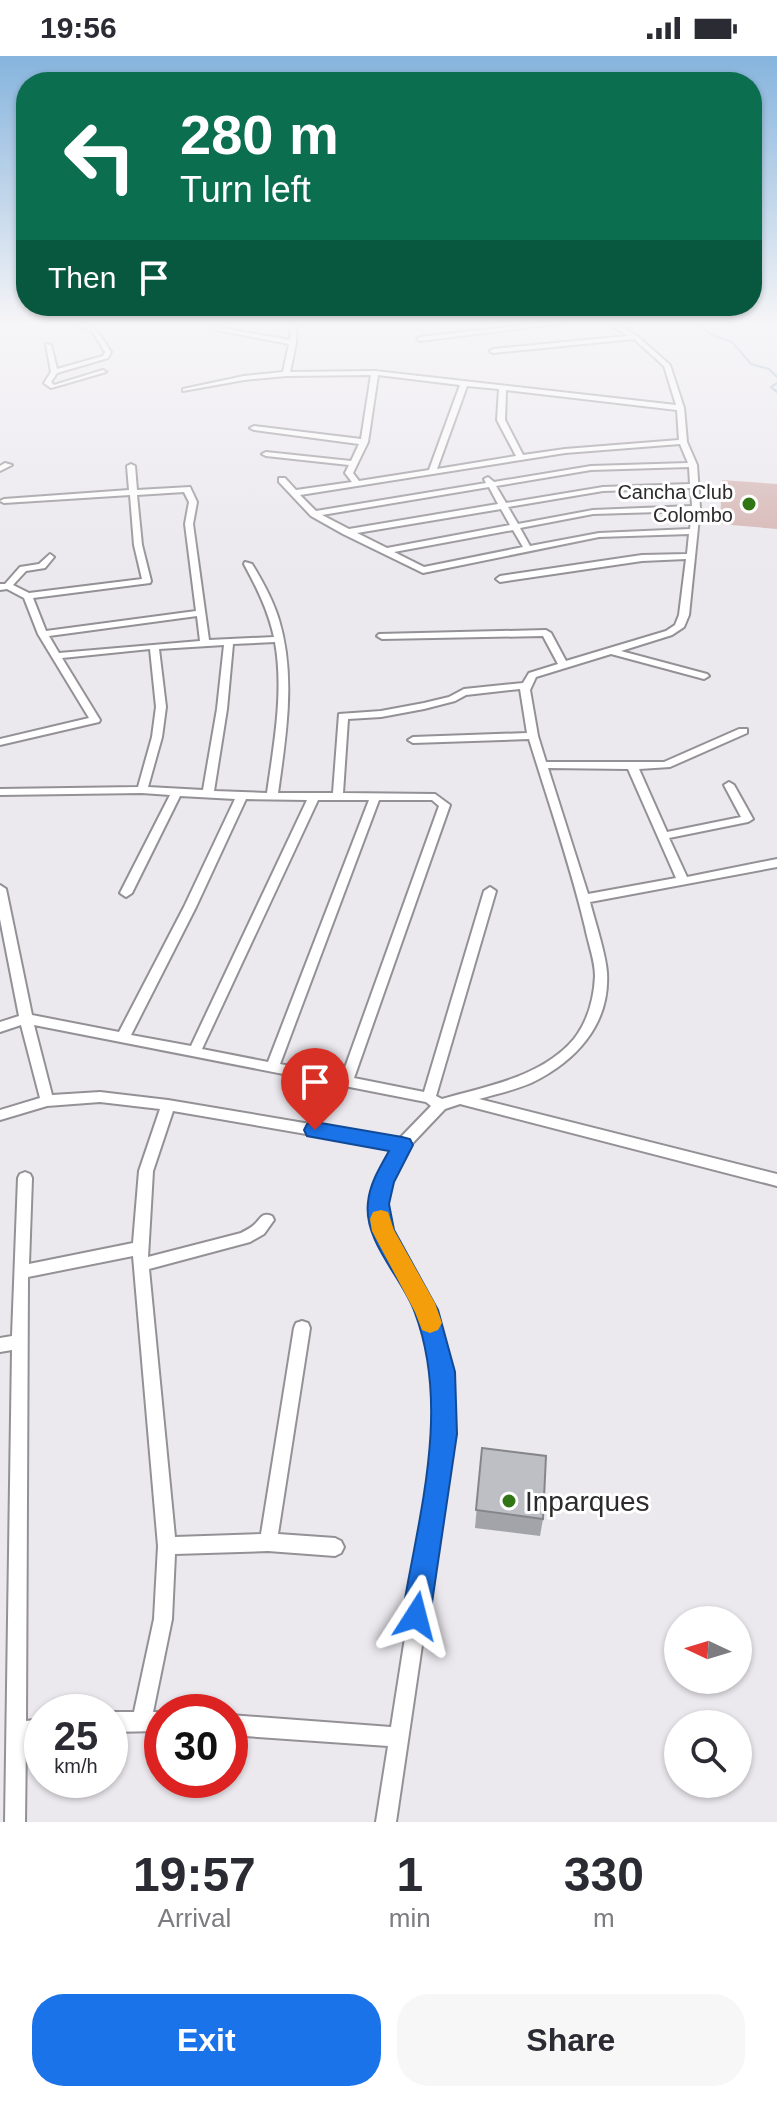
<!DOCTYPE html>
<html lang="en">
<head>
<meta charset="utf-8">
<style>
	:root { --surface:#fff; --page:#f7f7f7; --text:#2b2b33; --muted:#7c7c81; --accent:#1a73e8 }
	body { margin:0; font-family:Arial,sans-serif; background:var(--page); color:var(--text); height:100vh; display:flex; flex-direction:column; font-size:30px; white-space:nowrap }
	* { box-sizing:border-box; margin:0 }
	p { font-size:26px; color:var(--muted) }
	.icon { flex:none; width:44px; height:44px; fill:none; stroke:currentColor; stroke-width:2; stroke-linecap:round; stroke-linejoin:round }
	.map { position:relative; height:1766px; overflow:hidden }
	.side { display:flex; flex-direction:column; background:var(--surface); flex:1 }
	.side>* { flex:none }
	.top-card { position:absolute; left:16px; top:16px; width:746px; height:244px; border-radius:32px; box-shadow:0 2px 6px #0004; background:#0b6e4f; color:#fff; overflow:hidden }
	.needle { width:52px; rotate:274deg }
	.fabs { position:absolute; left:664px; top:1550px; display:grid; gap:16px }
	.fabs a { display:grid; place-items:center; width:88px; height:88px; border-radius:50%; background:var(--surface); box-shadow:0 2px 6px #0004; font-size:40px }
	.speed { position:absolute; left:24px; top:1638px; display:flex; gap:16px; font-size:40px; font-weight:700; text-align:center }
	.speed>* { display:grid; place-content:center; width:104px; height:104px; border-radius:50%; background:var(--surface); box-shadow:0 2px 6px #0004; line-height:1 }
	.speed small { font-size:20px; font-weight:400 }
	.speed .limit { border:12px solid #d22; background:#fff; color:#111 }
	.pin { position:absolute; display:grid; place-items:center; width:68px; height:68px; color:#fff; margin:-82px -34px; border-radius:50% 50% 50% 0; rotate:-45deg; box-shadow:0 0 8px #0007 }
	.pin .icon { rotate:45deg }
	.me { position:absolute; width:88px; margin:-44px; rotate:9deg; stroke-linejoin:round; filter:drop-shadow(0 0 6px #0008) }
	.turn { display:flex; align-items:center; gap:28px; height:168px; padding:0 32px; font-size:36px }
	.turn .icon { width:104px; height:104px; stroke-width:2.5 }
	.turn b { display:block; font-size:56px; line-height:68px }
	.then { display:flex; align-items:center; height:76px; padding:0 32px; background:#0003; gap:16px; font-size:30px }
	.eta { display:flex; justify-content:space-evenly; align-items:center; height:136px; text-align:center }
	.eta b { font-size:48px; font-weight:700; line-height:56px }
	.button { display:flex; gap:16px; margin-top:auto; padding:16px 32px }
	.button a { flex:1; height:92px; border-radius:32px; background:var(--accent); color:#fff; font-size:32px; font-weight:700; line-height:92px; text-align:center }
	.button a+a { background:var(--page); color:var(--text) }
	.status { display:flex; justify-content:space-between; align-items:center; height:56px; padding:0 40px; background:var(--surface); direction:ltr }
	.status svg { height:22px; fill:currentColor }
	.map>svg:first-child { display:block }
</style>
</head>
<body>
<div class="status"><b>19:56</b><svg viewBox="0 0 49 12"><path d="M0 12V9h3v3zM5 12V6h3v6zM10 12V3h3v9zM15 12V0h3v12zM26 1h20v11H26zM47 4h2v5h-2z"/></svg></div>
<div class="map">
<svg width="777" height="1766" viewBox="0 0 777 1766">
	<rect width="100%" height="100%" fill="#ebe8ee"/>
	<path fill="#d4b3b1" d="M722 424 777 428V473L720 468Z"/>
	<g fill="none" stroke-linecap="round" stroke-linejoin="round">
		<path stroke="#93b3cd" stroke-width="2" d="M696 267 712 279 732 286 751 308 769 313 777 321
			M777 327 771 331 777 336"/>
		<g stroke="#949196" stroke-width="4">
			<path id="minor" d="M73 267C94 266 101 280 111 296L108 302 57 317 51 326 54 329 103 314 106 316 51 332 44 327 51 316 46 288 51 289 57 313 103 300 105 296 92 275Z
				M213 267H219L221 272 290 284 291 267H297L296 287 290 316 375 315 676 349 664 310 634 283 493 297 490 295 493 293 628 280 608 267H615L637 280 670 309 684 352 687 386 697 409 700 452 689 559 684 571 672 579 621 595 707 618 709 620 704 623 611 598 536 621 530 634 538 680 546 706H664L739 673H747V677L670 711 639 713 667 776 741 761 724 729 729 726 734 729 753 763 748 766 669 782 687 821 777 803V811L590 846C595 866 606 898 607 917 610 969 575 1006 531 1027 515 1034 496 1038 479 1043L777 1118V1130L460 1048 445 1053 407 1093 391 1126 385 1148 390 1174 434 1254 451 1316 453 1378 396 1766H376L388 1690 230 1679V1659L391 1671 437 1378 435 1316 419 1255 376 1175 371 1148 377 1126 393 1093 173 1055 153 1115 148 1201 241 1177C246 1174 251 1172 255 1168 261 1162 262 1156 272 1160L274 1164 264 1178 250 1186 149 1213 175 1481 261 1478 294 1272 296 1267 302 1265 308 1267 310 1272 278 1478 335 1482 341 1485 344 1491 341 1497 335 1500 268 1495 175 1498 172 1563 153 1656H163L162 1675 110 1676V1656H134L154 1563 158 1490 133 1200 28 1221 26 1665 42 1663V1683L26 1684 25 1766H5L12 1294 0 1296V1282L12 1280 18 1122 20 1118 25 1116 30 1118 32 1122 29 1208 133 1187 139 1115 160 1053 100 1046 47 1050 0 1064V1054L40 1042 21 969 0 976V966L19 960 0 863V829L6 833 32 959 119 976 184 851 235 743 180 740 132 837 126 841 120 837 170 739 142 737 0 739V733L138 731 152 681 156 651 150 593 62 602 100 664 99 666 0 689V683L89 662 38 578 24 542 7 533 0 534V528H5L20 511 39 508 50 498 54 501 45 512 26 515 13 529 29 537 142 523 134 489 130 439 4 447 0 445 4 443 129 434 127 410 131 408 135 410 137 434 190 431 197 446 193 468 209 584 274 581C268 554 257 532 244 508L245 506 252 508C263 526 273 544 279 564 296 620 286 680 278 737H333L339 658 381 655 424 647 449 641 464 633 523 627 529 617 558 608 543 580 382 583 377 580 379 578 546 574 551 577 566 605 666 575 675 569 679 559 686 503 642 505 500 526 496 523 500 520 642 499 687 498 689 478 599 481 423 517 343 478 311 460 279 426V422H285L296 434 352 426 345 417 349 409 266 400 262 398 266 396 351 405 359 388 254 374 250 372 254 370 361 383 371 319 286 320 244 324 183 335V333L244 320 283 316 289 288 216 274ZM378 319 460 329 429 414 359 425 353 417 368 386ZM467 330 499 333 497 364 516 400 437 413ZM506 334 677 354 679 384 565 393 523 399 505 364ZM680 388 688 407 591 410 494 426 488 421 484 423 486 427 316 455 300 439 565 397ZM689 411 690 428 603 431 506 447 496 430 591 414ZM489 431 498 448 349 473 322 459ZM691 432 692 450 593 454 518 468 508 451 603 435ZM184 436 189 446 185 468 196 555 46 575 33 542 150 527 151 525 142 489 137 439ZM501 453 510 469 387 492 357 477ZM692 455 690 473 599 477 530 490 520 472 593 458ZM513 474 523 491 424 511 394 496ZM197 560 200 585 59 597 49 580ZM275 586C284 635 274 688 267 737L214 735 227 653 233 588ZM224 589 217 653 203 734 148 731 162 681 166 651 159 593ZM520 633 527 677 413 681 408 684 413 687 529 683C548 745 570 808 585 871 588 887 595 904 595 920 594 942 588 965 574 983 542 1021 487 1030 442 1043L436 1040 496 835 490 831 484 835 424 1036 354 1022 450 749 435 738 343 737 348 663 381 661 424 653 455 645 466 639ZM548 712 628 713 676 822 588 838ZM246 743 307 744 191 990 131 979 196 851ZM318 744H369L268 1006 202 993ZM379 744H432L439 750 342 1020 280 1008ZM34 969 426 1046 431 1050 399 1083 168 1044 100 1036 52 1039Z
				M546 267H563L420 285 417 283 420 281Z
				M5 407 12 409 0 415V410Z"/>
		</g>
		<use href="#minor" fill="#fff" fill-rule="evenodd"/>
	</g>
	<path fill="#a3a4a9" d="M482 1392 543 1463 540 1480 475 1472Z"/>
	<path fill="#bebfc5" stroke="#85868a" stroke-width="2" d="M482 1392 546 1400 543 1463 476 1454Z"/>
	<linearGradient id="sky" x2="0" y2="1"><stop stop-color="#86b4dd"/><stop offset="0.52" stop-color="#f6f5f7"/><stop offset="1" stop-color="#f6f5f7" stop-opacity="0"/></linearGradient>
	<rect width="777" height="514" fill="url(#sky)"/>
	<path fill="#1a73e8" stroke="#114b97" stroke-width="2" d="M315 1066 402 1081 410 1083 413 1089 394 1126 389 1148 394 1174 438 1254 455 1316 457 1378 430 1560 426 1570 416 1574 406 1570 402 1560C418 1461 451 1354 415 1257 403 1222 363 1186 368 1146 370 1127 380 1111 389 1095L307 1080 304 1074 307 1068Z"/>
	<path fill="#f59e0b" d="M381 1154 388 1156 394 1174 435 1247 442 1267 438 1274 430 1277 422 1274 415 1256 372 1175 370 1163 373 1156Z"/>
	<g fill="#327515" stroke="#fff" stroke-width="3">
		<circle cx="749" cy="448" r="8"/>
		<circle cx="509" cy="1445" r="8"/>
	</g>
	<g text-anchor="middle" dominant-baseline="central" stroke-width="6" stroke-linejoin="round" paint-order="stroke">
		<g font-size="20" fill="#2c2a2c" stroke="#fff" text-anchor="end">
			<text x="733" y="436">Cancha Club<tspan x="733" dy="23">Colombo</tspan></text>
		</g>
		<g font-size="28" fill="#2c2a2c" stroke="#fff" text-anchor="start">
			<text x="525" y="1445">Inparques</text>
		</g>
	</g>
</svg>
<div class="fabs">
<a><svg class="needle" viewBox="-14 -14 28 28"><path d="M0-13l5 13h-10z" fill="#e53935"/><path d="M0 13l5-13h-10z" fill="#7c7c81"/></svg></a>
<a><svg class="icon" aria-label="search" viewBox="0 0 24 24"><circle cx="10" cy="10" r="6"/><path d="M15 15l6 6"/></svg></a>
</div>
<div class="speed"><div>25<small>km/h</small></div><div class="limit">30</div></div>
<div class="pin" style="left:315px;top:1074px;background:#d93025"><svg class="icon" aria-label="arrive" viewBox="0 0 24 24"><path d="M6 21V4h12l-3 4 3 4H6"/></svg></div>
<svg class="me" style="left:416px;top:1560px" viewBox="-20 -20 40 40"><path d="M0-17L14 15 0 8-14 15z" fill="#1a73e8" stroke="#fff" stroke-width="4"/></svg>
<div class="top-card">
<div class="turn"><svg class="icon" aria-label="left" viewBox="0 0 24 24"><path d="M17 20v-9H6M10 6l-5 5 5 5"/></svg><div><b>280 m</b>Turn left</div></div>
<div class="then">Then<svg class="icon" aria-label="arrive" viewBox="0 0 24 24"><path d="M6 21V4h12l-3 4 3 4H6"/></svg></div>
</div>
</div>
<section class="side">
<div class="eta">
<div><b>19:57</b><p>Arrival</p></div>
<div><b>1</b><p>min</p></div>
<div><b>330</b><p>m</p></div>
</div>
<div class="button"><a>Exit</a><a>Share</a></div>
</section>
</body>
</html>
